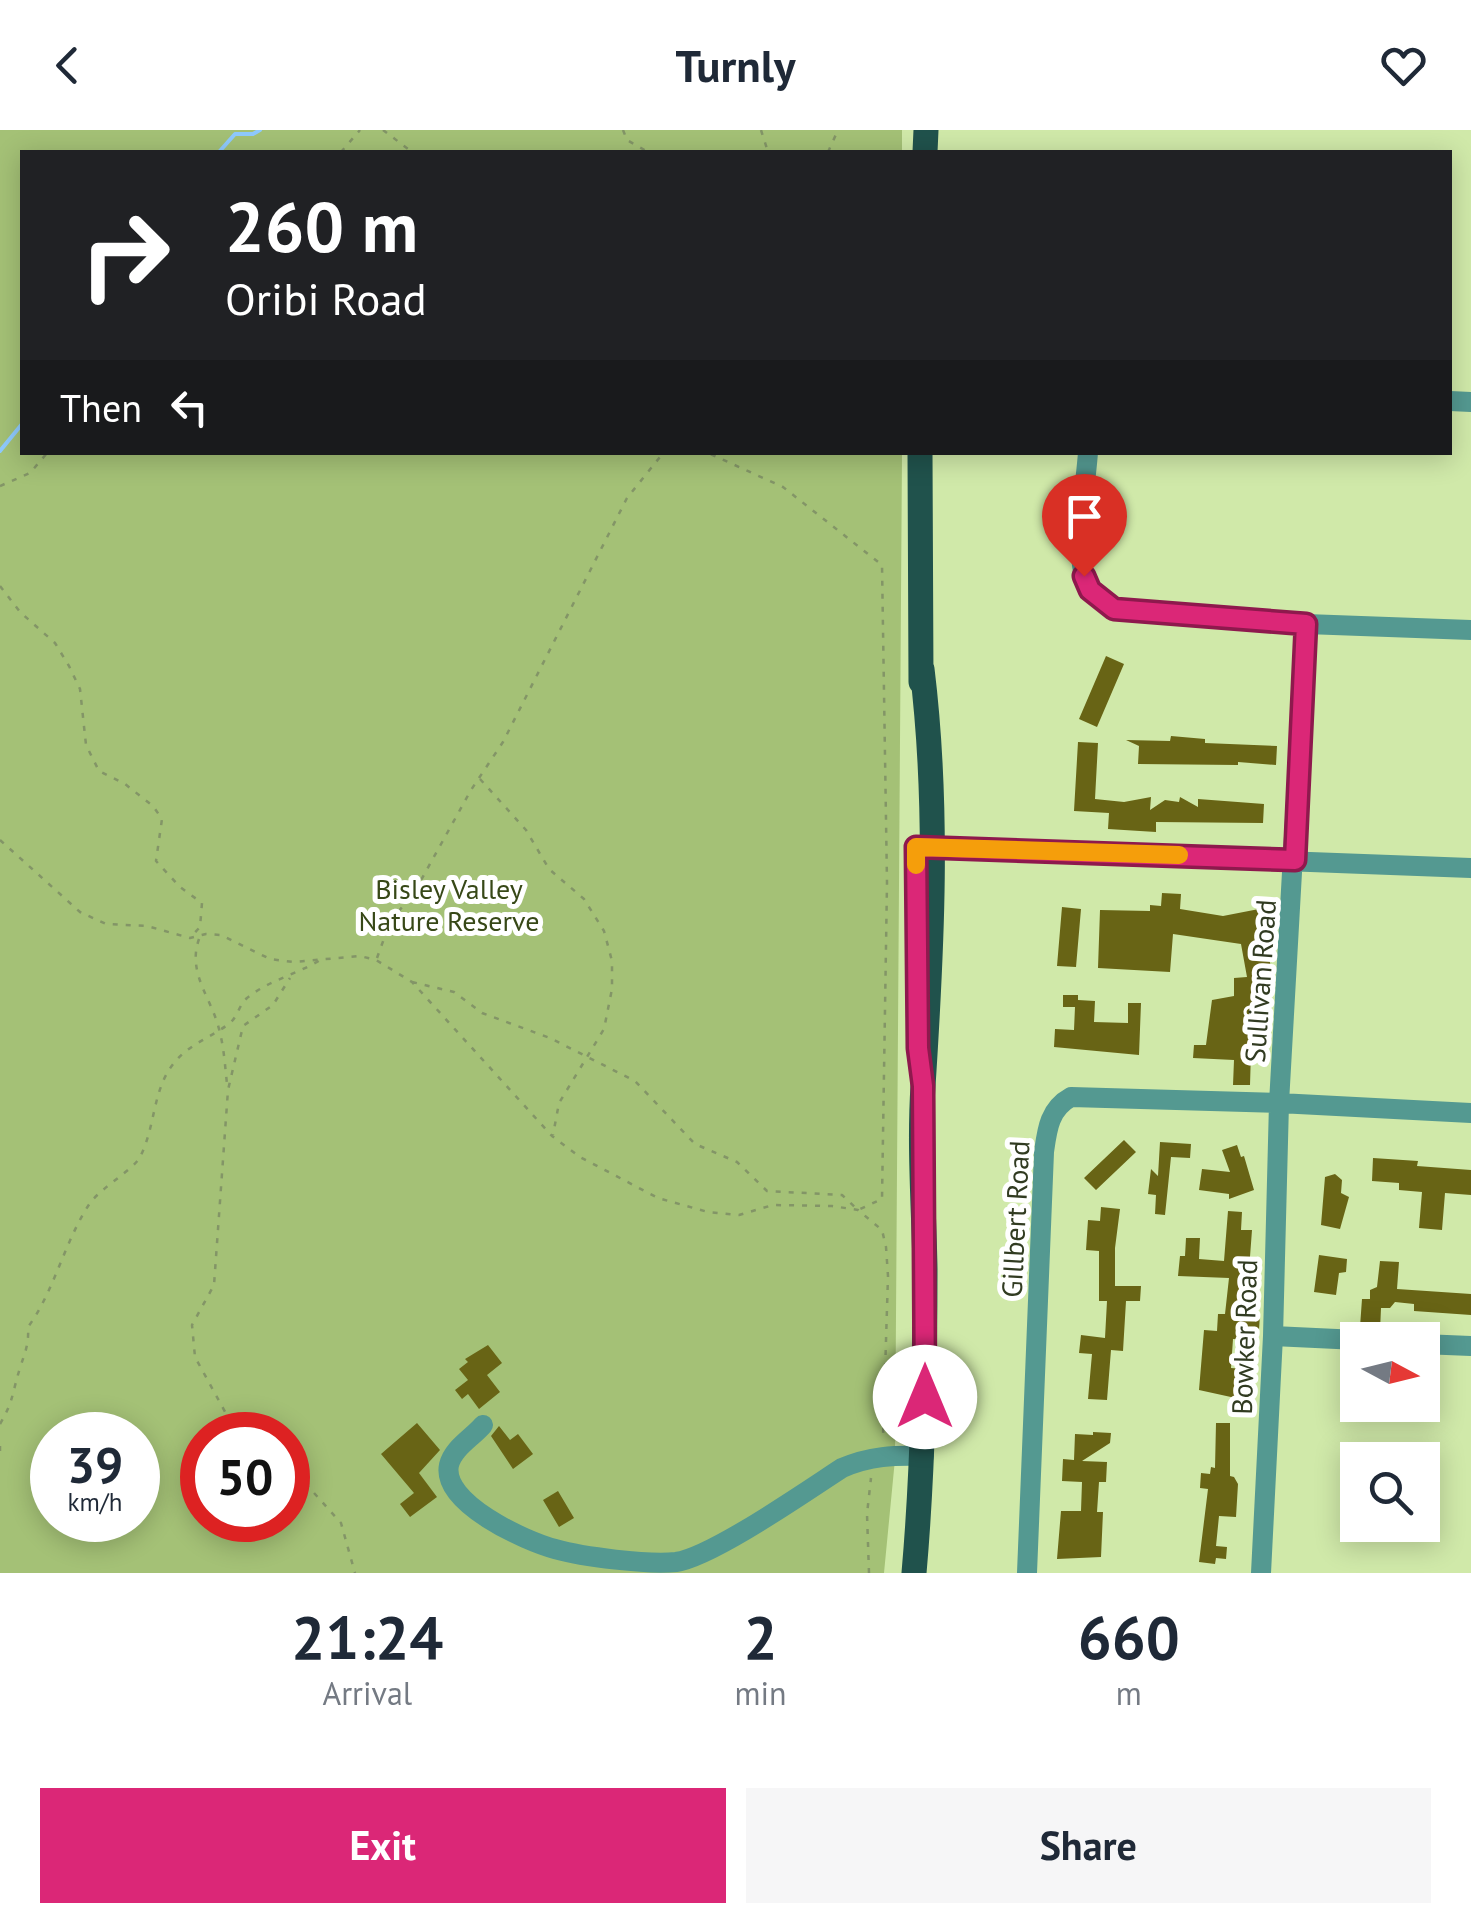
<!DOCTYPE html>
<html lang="en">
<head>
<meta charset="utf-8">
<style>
	:root { --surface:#fff; --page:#f6f6f7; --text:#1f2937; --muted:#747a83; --accent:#db2777 }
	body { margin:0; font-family:"PT Sans",sans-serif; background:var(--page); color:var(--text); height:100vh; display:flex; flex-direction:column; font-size:38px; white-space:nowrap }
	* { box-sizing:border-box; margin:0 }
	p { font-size:32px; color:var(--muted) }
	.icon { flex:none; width:55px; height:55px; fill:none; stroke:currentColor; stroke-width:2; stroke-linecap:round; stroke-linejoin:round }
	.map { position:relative; height:1443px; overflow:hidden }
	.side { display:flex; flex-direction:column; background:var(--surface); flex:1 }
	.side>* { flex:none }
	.banner { position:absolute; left:20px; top:20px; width:1432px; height:305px; border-radius:0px; box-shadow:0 5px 25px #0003; background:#202124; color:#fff; overflow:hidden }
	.needle { width:65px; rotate:97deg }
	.tools { position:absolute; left:1340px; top:1192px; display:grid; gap:20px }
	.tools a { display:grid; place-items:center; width:100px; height:100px; border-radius:0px; background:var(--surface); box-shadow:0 5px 25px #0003; font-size:50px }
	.speed { position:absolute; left:30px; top:1282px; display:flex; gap:20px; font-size:50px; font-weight:700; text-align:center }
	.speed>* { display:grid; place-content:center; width:130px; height:130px; border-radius:50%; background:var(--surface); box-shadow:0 5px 25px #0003; line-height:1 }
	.speed small { font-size:25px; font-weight:400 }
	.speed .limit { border:15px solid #d22; background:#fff; color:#111 }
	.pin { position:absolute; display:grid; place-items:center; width:85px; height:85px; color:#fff; margin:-102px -42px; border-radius:50% 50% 50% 0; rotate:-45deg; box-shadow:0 0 10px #0007 }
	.pin .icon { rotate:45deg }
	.me { position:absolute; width:110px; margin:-55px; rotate:0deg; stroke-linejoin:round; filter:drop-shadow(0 0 8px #0008) }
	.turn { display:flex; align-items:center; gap:35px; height:210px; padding:0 40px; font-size:45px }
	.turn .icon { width:130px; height:130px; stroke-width:2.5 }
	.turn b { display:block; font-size:70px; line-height:85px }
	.then { display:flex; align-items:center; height:95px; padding:0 40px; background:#0003; gap:20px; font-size:38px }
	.eta { display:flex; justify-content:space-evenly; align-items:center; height:170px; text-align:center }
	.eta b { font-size:60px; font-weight:700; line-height:70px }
	.primary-button { display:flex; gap:20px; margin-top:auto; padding:20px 40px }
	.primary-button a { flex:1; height:115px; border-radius:0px; background:var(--accent); color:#fff; font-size:40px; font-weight:700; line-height:115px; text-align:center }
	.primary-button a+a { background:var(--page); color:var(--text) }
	header { display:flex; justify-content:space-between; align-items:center; height:130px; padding:0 40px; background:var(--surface); font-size:45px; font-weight:700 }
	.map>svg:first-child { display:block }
</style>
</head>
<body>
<header><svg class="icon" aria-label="back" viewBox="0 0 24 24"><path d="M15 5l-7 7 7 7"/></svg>Turnly<svg class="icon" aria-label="heart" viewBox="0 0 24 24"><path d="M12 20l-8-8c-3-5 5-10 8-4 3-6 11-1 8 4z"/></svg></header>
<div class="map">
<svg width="1471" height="1443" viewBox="0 0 1471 1443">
	<rect width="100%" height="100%" fill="#d0e9a9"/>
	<path fill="#a4c176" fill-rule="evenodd" d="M0 0H902V22H22V322L902 323 895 1329 884 1443H0ZM52 1305H138V1390H52ZM202 1305H288V1390H202Z"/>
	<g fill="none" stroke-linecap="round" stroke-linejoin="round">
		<path stroke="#8fcafe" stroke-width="4" d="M219 22 235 4H253L260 0
			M0 321 22 294"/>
	</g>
	<path fill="#686415" d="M1106 526 1124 534 1097 597 1079 589Z
		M1171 606 1205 609V613L1277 616 1276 635 1238 632V635L1138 634 1139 616 1126 610 1170 611Z
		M1078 612 1098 613 1095 669 1124 672 1151 667 1150 680 1165 670 1179 672 1180 667 1198 677V669L1264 674 1263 693 1156 692V702L1108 699 1109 683 1074 681Z
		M1162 763 1181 764 1180 779 1223 786 1259 779 1262 796 1266 797 1268 807 1266 811 1271 838 1266 839 1267 869 1271 870 1269 906H1265L1264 912 1260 911 1259 922H1251L1250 955H1233L1234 930 1193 928 1194 915H1206L1212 870 1234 866V848L1247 847 1241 814 1173 804 1170 842 1098 838 1100 780 1150 781V775L1161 776Z
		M1062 777 1081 779 1076 837 1057 836Z
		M1063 865H1078V870L1095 871 1094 892 1128 893V873H1141L1139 925 1054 917 1055 899 1074 900 1075 877H1063Z
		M1124 1010 1136 1022 1096 1060 1084 1048Z
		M1160 1012 1191 1014 1190 1028 1171 1027 1165 1085 1155 1084 1156 1065 1148 1064 1151 1039 1158 1046Z
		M1237 1015 1241 1027 1244 1026 1254 1060 1229 1069V1064L1199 1060 1202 1039 1230 1042 1222 1020Z
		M1373 1028 1418 1031 1417 1036 1471 1040V1065L1445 1063 1442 1100 1419 1098 1422 1062 1399 1060V1053L1372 1051Z
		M1335 1044 1342 1050 1341 1063 1349 1067 1340 1099 1321 1095 1325 1047Z
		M1101 1077 1120 1079 1115 1118V1156H1141L1140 1171H1126L1123 1221 1111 1220 1107 1270 1088 1269 1092 1224 1079 1223 1081 1205 1105 1208 1107 1171H1099V1121L1086 1120 1088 1090 1100 1091Z
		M1228 1081 1242 1082 1241 1100H1252L1249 1140H1253L1249 1184H1260L1259 1200 1249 1199 1248 1210 1233 1209 1231 1238 1243 1239 1240 1269 1199 1260 1204 1200 1217 1201 1218 1184H1225L1229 1148 1178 1146 1180 1126H1185L1186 1108H1200L1199 1129 1224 1131Z
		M1319 1125 1347 1129 1346 1142 1339 1143 1336 1165 1314 1162Z
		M1380 1131 1399 1132 1397 1159 1471 1164V1185L1414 1181V1174L1395 1172 1390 1178H1381L1380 1201 1360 1197 1362 1169H1370V1160L1377 1157Z
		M488 1215 502 1233 487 1245 500 1262 479 1279 468 1264 462 1269 455 1260 468 1250 459 1239 468 1232 465 1229Z
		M417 1293 440 1320 419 1343 437 1367 410 1387 400 1374 414 1363 381 1324Z
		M1216 1293H1230V1346L1234 1347 1238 1354 1236 1387 1219 1386 1216 1416 1227 1417 1226 1429 1216 1428 1215 1434 1199 1432 1208 1359 1200 1358 1201 1343 1210 1344 1211 1337 1215 1338Z
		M499 1296 510 1310 518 1304 533 1324 513 1339 491 1306Z
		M1093 1302 1111 1303 1110 1313 1082 1331 1107 1332 1106 1352H1099L1097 1382H1103L1101 1427 1057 1429 1061 1381H1081L1082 1352 1062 1351 1063 1329 1074 1330 1075 1304 1093 1305Z
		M558 1361 574 1388 559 1397 543 1370Z"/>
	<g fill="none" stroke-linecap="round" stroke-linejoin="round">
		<path stroke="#839567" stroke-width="2.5" stroke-dasharray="5 8" stroke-linecap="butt" d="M383 0 412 22
			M623 0 627 10 648 22
			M761 0 768 22
			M341 22 360 0
			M828 22 838 0
			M0 356 30 343 48 322
			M0 456 20 482 55 513 69 536 80 559 86 615 99 641 125 654 153 676 162 689 156 731 180 757 202 773 200 797 190 808
			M480 649 526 700 549 739 584 769 604 801 612 831V859L604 899 559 973 553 1005
			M0 710 80 782 106 794 147 796 190 808 206 804 221 805 270 829 293 832 360 826 376 830 412 852 552 1006 580 1027 658 1068 708 1082 739 1085 773 1075 832 1076 858 1080 882 1100 886 1117 888 1146 883 1307
			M199 809C187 843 211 867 219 899 224 917 225 936 227 954
			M377 828 390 792 415 761 471 660 503 612 627 368 664 322
			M412 852 454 862 482 883 550 908 635 951 695 1014 737 1032 767 1061 842 1065 858 1080 882 1069 887 753 882 435 783 357 706 322
			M0 1294C14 1270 12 1263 20 1238 25 1222 29 1215 28 1197 55 1160 64 1112 90 1073 102 1057 134 1039 140 1027 156 996 152 960 174 933 189 914 212 907 230 893 238 886 239 875 247 868 269 850 298 844 322 829
			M255 1305 229 1289 195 1227 192 1195 214 1155 228 960 243 896 273 875 290 848
			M0 1316V1325
			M288 1334 341 1393 355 1443
			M869 1443 867 1384 871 1348"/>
		<path stroke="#549991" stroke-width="20" d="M1450 271 1471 272
			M1088 322C1086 355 1072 431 1089 458 1095 467 1105 473 1113 479L1306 494 1471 500
			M916 717 1471 738
			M1273 1206 1358 1210
			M1422 1214 1471 1216
			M483 1295C472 1308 453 1318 449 1335 441 1373 525 1411 555 1419 583 1427 648 1435 676 1432 712 1427 808 1360 842 1338 870 1326 894 1325 924 1326
			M1027 1443 1044 1022C1047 1000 1049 979 1071 967L1279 973 1471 983
			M1261 1443 1273 1206 1279 973 1306 494"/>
		<path stroke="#20524c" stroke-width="25" d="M925 22 926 0
			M920 322 921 552
			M914 1443C923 1341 925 1241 925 1139 924 1079 919 1017 923 956 932 817 939 678 922 539"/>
	</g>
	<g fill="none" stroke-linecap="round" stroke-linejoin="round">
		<g stroke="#8e194d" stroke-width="25">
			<path id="route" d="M925 1267 923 956 918 918 916 717 1295 730 1306 494 1114 479 1090 460 1084 446"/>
		</g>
		<use href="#route" stroke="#db2777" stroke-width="18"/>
		<path stroke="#f59e0b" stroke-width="18" d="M916 735V717L1179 725"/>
	</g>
	<g text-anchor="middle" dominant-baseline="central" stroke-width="10" stroke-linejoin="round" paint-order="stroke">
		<g font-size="28" fill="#374817" stroke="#fff">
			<text x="449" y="758">Bisley Valley<tspan x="449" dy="32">Nature Reserve</tspan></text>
		</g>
		<g font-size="28" fill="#313b21" stroke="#fff">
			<text transform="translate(1260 851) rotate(-86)">Sullivan Road</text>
			<text transform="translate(1015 1089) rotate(-87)">Gillbert Road</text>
			<text transform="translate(1244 1207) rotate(-88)">Bowker Road</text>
		</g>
	</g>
</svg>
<div class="tools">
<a><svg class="needle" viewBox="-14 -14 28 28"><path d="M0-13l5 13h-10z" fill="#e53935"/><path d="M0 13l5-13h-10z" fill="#747a83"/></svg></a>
<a><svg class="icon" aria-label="search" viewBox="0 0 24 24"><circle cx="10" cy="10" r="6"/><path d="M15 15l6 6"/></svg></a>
</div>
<div class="speed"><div>39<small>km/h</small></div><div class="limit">50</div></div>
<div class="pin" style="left:1084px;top:446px;background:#d93025"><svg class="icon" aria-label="arrive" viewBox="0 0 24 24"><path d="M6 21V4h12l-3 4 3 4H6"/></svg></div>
<svg class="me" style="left:925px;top:1267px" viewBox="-20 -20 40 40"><circle r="19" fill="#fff"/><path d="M0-13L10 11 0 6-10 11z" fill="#db2777"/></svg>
<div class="banner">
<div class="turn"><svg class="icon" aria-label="right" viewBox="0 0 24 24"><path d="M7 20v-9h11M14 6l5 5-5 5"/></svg><div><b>260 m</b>Oribi Road</div></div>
<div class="then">Then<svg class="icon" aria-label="left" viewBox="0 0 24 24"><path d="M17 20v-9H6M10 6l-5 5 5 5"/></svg></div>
</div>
</div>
<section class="side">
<div class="eta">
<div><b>21:24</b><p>Arrival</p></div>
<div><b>2</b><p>min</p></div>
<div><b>660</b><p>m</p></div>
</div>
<div class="primary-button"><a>Exit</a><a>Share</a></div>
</section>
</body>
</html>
